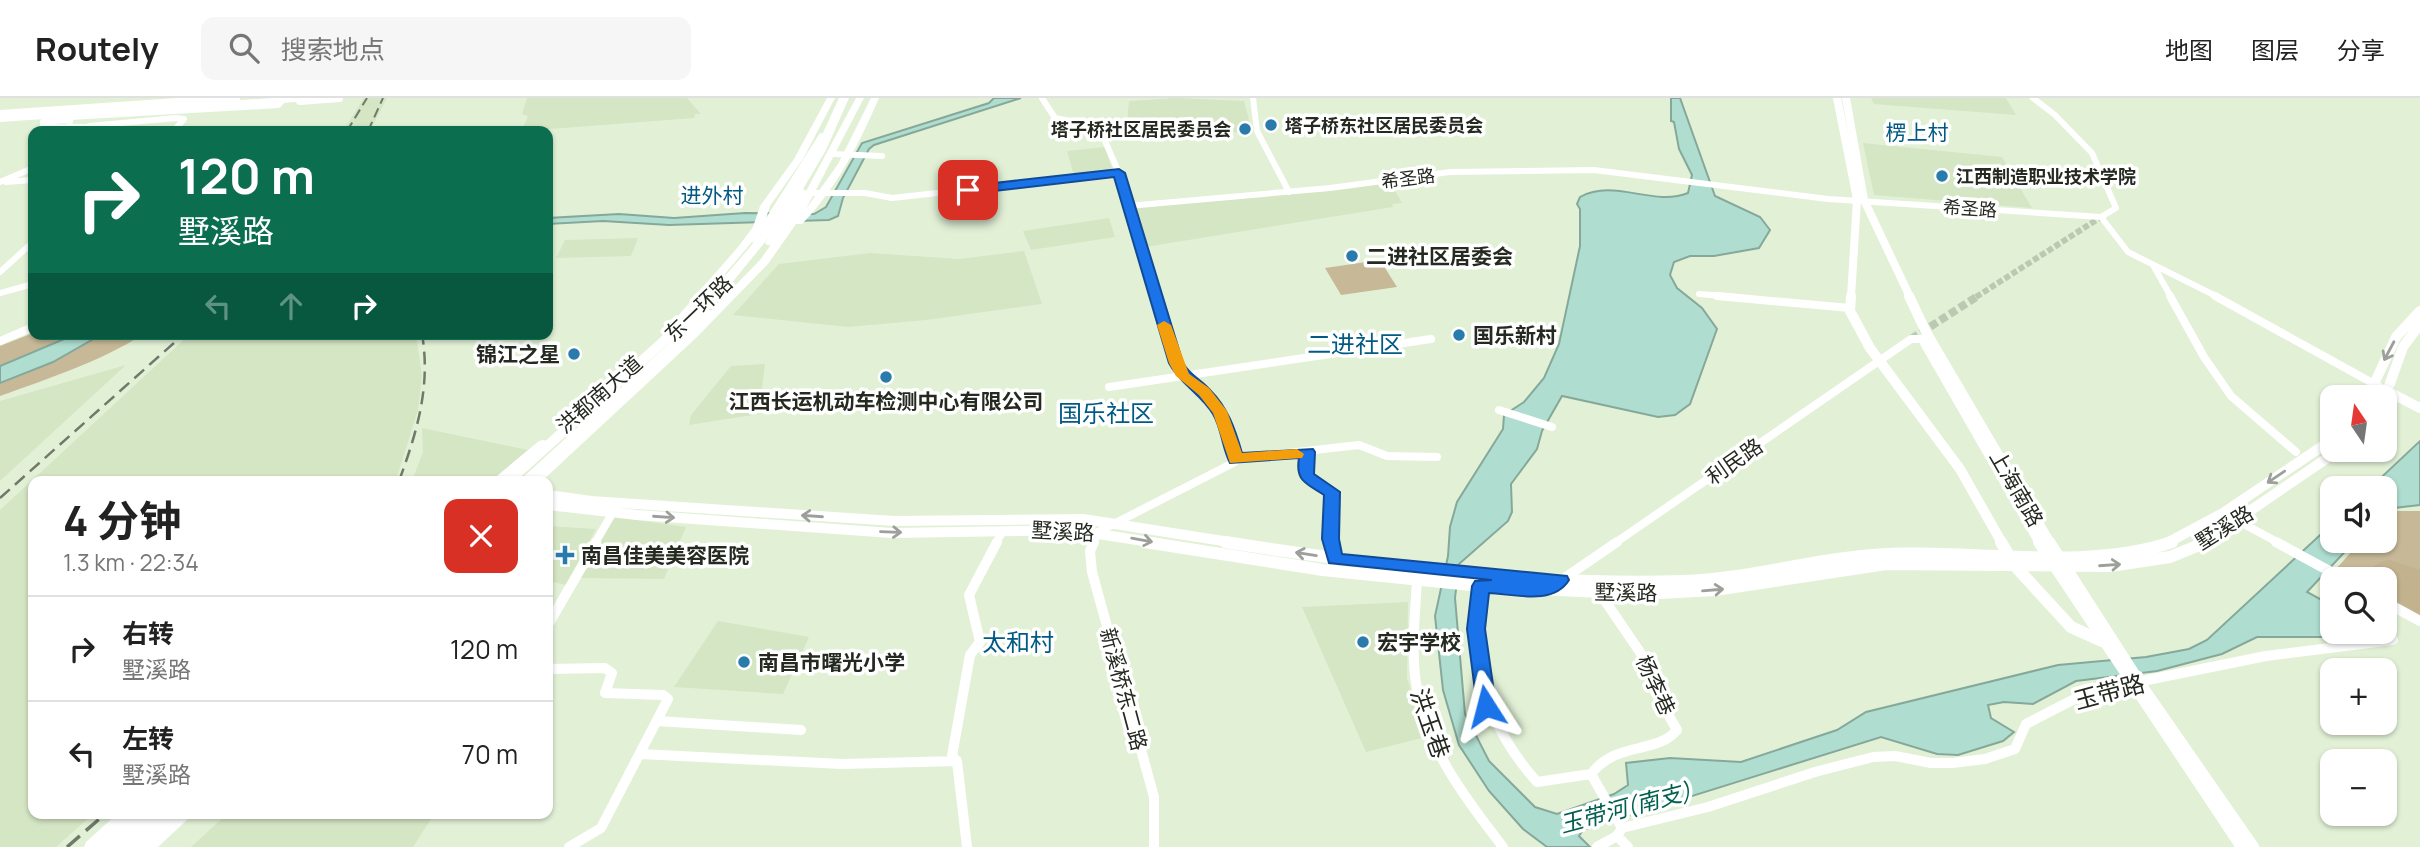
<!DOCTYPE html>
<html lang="zh">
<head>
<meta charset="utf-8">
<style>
	:root { --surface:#fff; --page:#f6f6f6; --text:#222; --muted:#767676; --line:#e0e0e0 }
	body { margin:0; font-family:Manrope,"Noto Sans SC",sans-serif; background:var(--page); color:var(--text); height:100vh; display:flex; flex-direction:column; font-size:26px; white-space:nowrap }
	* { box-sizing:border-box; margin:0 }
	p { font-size:23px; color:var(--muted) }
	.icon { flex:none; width:38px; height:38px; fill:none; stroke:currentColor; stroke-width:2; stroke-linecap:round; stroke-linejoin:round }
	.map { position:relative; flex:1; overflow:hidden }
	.drawer { position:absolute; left:28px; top:378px; width:525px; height:343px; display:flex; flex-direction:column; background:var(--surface); border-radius:14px; box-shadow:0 2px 5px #0004 }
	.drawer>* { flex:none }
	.banner { position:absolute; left:28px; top:28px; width:525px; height:214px; border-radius:14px; box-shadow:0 2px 5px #0004; background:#0b6e4f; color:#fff; overflow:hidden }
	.needle { width:46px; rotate:347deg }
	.fabs { position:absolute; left:2320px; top:287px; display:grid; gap:14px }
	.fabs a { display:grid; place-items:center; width:77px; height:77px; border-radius:14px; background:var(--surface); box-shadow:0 2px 5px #0004; font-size:35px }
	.pin { position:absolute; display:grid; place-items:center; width:60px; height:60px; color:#fff; margin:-30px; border-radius:14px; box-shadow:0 4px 10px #0006 }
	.me { position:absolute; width:77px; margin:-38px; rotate:351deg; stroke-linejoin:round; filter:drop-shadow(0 0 5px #0008) }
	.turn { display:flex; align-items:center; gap:24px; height:147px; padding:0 35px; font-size:32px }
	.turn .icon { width:91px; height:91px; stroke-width:2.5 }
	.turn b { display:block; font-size:49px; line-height:60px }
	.lanes { display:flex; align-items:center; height:66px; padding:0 35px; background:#0003; justify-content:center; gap:35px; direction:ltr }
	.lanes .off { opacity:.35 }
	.round { display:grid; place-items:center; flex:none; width:74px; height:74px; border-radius:14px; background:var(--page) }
	.head { display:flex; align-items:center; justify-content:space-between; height:119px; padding:0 35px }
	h1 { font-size:42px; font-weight:700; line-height:52px }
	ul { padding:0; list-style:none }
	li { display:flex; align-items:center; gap:21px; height:105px; padding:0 35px; border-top:2px solid var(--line) }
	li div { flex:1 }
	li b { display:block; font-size:26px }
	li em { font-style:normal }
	header { display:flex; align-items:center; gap:42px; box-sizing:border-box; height:98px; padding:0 35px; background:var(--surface); border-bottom:2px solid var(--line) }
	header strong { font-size:33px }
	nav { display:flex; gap:38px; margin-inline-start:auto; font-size:24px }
	.search { width:490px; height:63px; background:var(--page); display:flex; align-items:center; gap:18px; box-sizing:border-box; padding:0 24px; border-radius:14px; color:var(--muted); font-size:26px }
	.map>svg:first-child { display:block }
</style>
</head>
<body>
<header>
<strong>Routely</strong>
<div class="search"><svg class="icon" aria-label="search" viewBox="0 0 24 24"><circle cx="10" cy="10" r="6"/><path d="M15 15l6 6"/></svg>搜索地点</div>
<nav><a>地图</a><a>图层</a><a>分享</a></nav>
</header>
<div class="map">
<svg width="2420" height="749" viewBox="0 0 2420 749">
	<rect width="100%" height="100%" fill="#e2f1d6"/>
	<path fill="#d4e6c4" d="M364 0H387L371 31 343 33Z
		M527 0H687L701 16H695L694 20 524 33 522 32 528 18 522 16Z
		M1175 0 1244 3 1252 33 1111 43 1107 38 1117 37V26L1127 24 1129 3Z
		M1871 0H2006L2016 17 1874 6Z
		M1863 45 2002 59 2032 110 1874 97Z
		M1105 49 1113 74 1074 78 1067 53Z
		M1391 85 1402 105 1392 106 1393 109 1145 149 1134 110Z
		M1109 120 1115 139 1031 152 1023 133Z
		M638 140 631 158 556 160 565 142Z
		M1024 153 1042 206 926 222 848 229 733 217 779 166 870 155 959 161Z
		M190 236H416L422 278 418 312 397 379 395 383H33V716H93L56 749H0V412Z
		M765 266 759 316 689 327 691 317 731 268Z
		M126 267 0 383V303Z
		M422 330 528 352 491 383H412L423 354Z
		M615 419 686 429 664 481 579 480Z
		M548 428 596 431 566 487 548 483Z
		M1408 504 1407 580 1426 639 1366 654 1302 509Z
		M718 523 809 539 783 596 674 589Z
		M227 716H434L413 749H191Z"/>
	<path fill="#c7b998" d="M1380 162 1397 189 1341 197 1325 170Z
		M33 235V236H144C99 264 50 280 0 298V248Z
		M2387 413H2420V520L2385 500V481H2354L2336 471 2361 443H2385Z"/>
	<path fill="#c2b28e" d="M2390 462 2420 472V516L2385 497V481L2356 480 2382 463Z"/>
	<path fill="#afded0" stroke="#86a89b" stroke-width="2" d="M994 0H1021L874 47 869 51 843 100 838 118 829 122 669 127 603 123 548 126V120L619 116 674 120 745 115 814 116 826 109 862 45 989 5Z
		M1671 0H1680L1715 98 1760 119 1770 132 1759 150 1714 158H1690L1674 164 1670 177 1677 190 1702 210 1717 231 1690 306 1675 317 1658 319 1562 298 1542 333 1537 351 1511 386 1512 414 1508 423 1459 466 1455 500 1465 616 1489 663 1535 709 1557 716 1614 696 1628 687 1626 665 1670 660 1741 664 1837 632 1866 614 2058 567 2146 559 2189 551 2207 542 2333 425V443H2355L2307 494 2333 508V534H2356L2352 539H2257L2222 556 2157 573 2076 583 2033 606 2004 604 1988 607 1991 620 2014 634 2003 643 1958 657 1937 656 1881 639 1583 732 1579 738 1590 749H1547L1523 731 1489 693 1459 647 1443 592 1435 518 1448 458 1450 429 1457 404 1503 331 1504 317 1524 304 1544 280 1559 246 1580 148V111L1577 106 1580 99C1614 80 1653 109 1688 95L1692 77 1679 51 1674 24 1671 23Z
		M76 236H102L53 264 0 285V268Z
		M2420 343V407L2385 411V390H2370Z"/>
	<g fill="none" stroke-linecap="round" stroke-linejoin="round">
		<path stroke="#bcc9b2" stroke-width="6" stroke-dasharray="6 2.5" stroke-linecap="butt" d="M1976 199 2101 119"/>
		<path stroke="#bcc9b2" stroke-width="8" stroke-dasharray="8 3.5" stroke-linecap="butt" d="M1911 241 1978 198"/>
		<path stroke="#fff" stroke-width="6" d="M1042 0 1055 20 1086 26 1101 34 1119 75 1156 199
			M1253 0 1257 33 1289 94
			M2033 0 2055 17 2092 55 2116 110 2101 119
			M45 20 43 27C62 33 82 24 101 33
			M43 24 70 22 69 30
			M89 28 176 20 184 21 177 29 187 33
			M833 56 882 58
			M0 84 33 70
			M6 84 33 82
			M811 95H865L892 100 1119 75
			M1128 108 1330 90 1450 74 1594 72 1828 101 2101 119
			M2101 119 2128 154 2218 199
			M2153 167 2171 199
			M0 174 33 144
			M0 195 33 186
			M1699 196 1736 199"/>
		<path stroke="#fff" stroke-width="8" d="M1717 198 1850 210
			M2170 198 2204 259 2231 298 2296 354
			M2215 198 2387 293
			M0 243 33 229
			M1109 289 1431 241
			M1499 312 1552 329
			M1307 354V375L1332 394V445
			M1235 361 1359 347 1387 358 1437 359
			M2238 423 2279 445
			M595 445 613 414
			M996 445 1003 433
			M1093 445 1098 434 1235 364 1232 343 1220 314 1207 296 1176 265 1156 198
			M1615 445 1911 241H1922"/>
		<path stroke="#fff" stroke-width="10" d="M1094 444 1090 453 1092 474 1154 699V749
			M1331 444 1335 463
			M2276 444 2344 481
			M1563 481 1617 444
			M1417 483C1415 517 1411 551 1416 585 1425 648 1465 700 1503 749
			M1481 488C1472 568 1483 623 1537 684L1591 676 1622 730 1617 738 1597 749
			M2385 504 2420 523
			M548 527 596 444
			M548 571 605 570 612 575 605 595 663 597 668 601 601 730 569 749
			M657 623 801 632
			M640 656 842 666 957 663
			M1591 676C1618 642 1656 657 1677 632L1653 590 1644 560 1599 494
			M1622 730 1708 709 1815 674 1873 659 1895 658 1931 665H1952L1985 661 2015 651 2026 626 2088 594 2266 558 2393 542 2385 520
			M1617 738 1628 749
			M967 749 957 663 952 658 970 557 980 544 969 497 997 444"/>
		<path stroke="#fff" stroke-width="8" d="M1837 0 1857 101
			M1846 0 1864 102 1910 199
			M300 3 339 0
			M0 16 236 0
			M70 18 278 6 283 0
			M1851 199 1857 102"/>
		<path stroke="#fff" stroke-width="10" d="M1851 198 1850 213 1870 250 1960 371 2002 445
			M1909 198 1926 234 2050 445
			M1925 245 2040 445
			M2387 293 2420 310
			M2368 299 2396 239 2420 213
			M2385 299 2403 249 2420 226
			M548 397 591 403 894 423 1083 421 1236 445
			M548 407 637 417 892 435 1073 432 1156 445
			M2167 445 2223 415 2333 341
			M2203 445 2339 352"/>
		<path stroke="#fff" stroke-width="12" d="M1145 444 1323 472 1481 488 1641 496 1715 492 1886 466 2110 468 2170 459 2207 444
			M1225 444C1372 467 1534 488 1683 483 1751 481 1819 459 1888 456 1976 452 2088 473 2172 444
			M2001 444 2015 468 2071 529 2102 543
			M2039 444 2242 749
			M2049 444 2144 592 2253 749"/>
		<path fill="#fff" fill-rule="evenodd" d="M273 0H315L311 3 0 24V18Z
			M827 0H835L803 61 770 108 766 120 820 35 827 37 761 143 756 146 752 144 678 231H670L669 229 670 227 738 149 753 129 760 108 794 61Z
			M856 0H864L806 111 838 66 871 0H879C859 46 837 90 802 126H796L768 166 697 239 542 383H529L689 235 760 162 797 110Z
			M543 342 547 343 549 346 547 349 505 383H491L539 343Z
			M117 716H136L134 721 103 749H84L86 744Z
			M172 716H190L188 721 158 749H139L141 744Z"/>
		<path fill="#fff" fill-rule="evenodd" d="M839 0H849L826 52 803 91 809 94 775 147H767L765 145 770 138 721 198 707 211 714 214 687 243 534 383H519L688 228 516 383H501L713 192 750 149 785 102 815 52Z
			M132 716H174L171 721 142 749H99L102 743Z"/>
		<path stroke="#717a6a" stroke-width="2" stroke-dasharray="10 5" stroke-linecap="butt" d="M347 33 367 0
			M368 33 383 0"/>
		<path stroke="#717a6a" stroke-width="2.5" stroke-dasharray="13 7" stroke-linecap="butt" d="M399 383C417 334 431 288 422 236
			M0 400 184 236"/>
		<path stroke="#717a6a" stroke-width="3.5" stroke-dasharray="17 8" stroke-linecap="butt" d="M67 749 105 716"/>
	</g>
	<defs><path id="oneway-shaft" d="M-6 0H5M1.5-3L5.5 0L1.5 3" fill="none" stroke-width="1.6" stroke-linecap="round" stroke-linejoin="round" transform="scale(1.75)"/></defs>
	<g stroke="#9d9f9b">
		<use href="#oneway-shaft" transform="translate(2389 253) rotate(118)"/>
		<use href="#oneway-shaft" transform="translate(2276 379) rotate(146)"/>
		<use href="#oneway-shaft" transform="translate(812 418) rotate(-176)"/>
		<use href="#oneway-shaft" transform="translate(664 419) rotate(4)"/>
		<use href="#oneway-shaft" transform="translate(891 434) rotate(2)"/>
		<use href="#oneway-shaft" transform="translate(1142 442) rotate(10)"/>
		<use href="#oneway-shaft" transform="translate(1306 456) rotate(-171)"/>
		<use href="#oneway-shaft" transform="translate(2110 467) rotate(-4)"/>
		<use href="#oneway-shaft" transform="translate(1713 492) rotate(-5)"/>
	</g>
	<path fill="#1a73e8" stroke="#114b97" stroke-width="2" d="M1119 71 1125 75 1183 265C1190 278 1201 281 1210 292 1228 310 1235 331 1242 355L1313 351 1315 354 1314 376 1340 394 1339 441 1342 456 1567 478 1569 482C1553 508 1514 496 1489 495L1485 531 1496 608 1493 614 1486 616 1480 614 1477 608 1467 531 1472 488 1475 483 1492 482 1329 465 1322 441 1324 397C1306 385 1295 383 1299 360L1230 365C1222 350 1222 331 1213 316 1201 296 1180 286 1169 265L1114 79 968 96 962 92 968 88Z"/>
	<path fill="#f59e0b" d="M1164 223 1171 227 1189 276 1209 290 1227 313 1242 355 1297 351 1304 356 1302 360 1230 365 1213 315 1199 297 1176 278 1169 265 1157 227Z"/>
	<g fill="#297bac" stroke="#fff" stroke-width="2.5">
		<circle cx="1271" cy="27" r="7"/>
		<circle cx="1245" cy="31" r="7"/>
		<circle cx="1942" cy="78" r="7"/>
		<circle cx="1352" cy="158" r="7"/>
		<circle cx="1459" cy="237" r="7"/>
		<circle cx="574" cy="256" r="7"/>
		<circle cx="886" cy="279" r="7"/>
		<path d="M561.5 446.5h7v7h7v7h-7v7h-7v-7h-7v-7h7z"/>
		<circle cx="1363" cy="544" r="7"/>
		<circle cx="744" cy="564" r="7"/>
	</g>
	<g text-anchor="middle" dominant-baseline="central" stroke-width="7" stroke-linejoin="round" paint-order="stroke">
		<g font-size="18" font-weight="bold" fill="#252a20" stroke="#fff" text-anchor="start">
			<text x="1285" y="27">塔子桥东社区居民委员会</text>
			<text x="1231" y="31" text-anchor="end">塔子桥社区居民委员会</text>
			<text x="1956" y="78">江西制造职业技术学院</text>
		</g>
		<g font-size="18" fill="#252a20" stroke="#fff">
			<text transform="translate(1408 80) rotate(-7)">希圣路</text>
			<text transform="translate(1970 110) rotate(4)">希圣路</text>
		</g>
		<g font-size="21" fill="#015984" stroke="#fff">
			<text x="1917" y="34">楞上村</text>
			<text x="712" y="97">进外村</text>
		</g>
		<g font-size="21" font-weight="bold" fill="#252a20" stroke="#fff" text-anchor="start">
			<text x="1366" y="158">二进社区居委会</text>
			<text x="1473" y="237">国乐新村</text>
			<text x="560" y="256" text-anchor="end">锦江之星</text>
			<text x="886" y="303" text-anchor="middle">江西长运机动车检测中心有限公司</text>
			<text x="581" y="457">南昌佳美美容医院</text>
			<text x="1377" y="544">宏宇学校</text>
			<text x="758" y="564">南昌市曙光小学</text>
		</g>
		<g font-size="21" fill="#252a20" stroke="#fff">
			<text transform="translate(698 210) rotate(-44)">东一环路</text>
			<text transform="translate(599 296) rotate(-41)">洪都南大道</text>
			<text transform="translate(1734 363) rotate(-35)">利民路</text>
			<text transform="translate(2017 390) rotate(60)">上海南路</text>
			<text transform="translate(2224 429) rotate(-32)">墅溪路</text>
			<text transform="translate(1063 433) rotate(3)">墅溪路</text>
			<text transform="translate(1626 494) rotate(1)">墅溪路</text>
			<text transform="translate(1656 587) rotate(65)">杨李巷</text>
			<text transform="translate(1124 591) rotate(75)">新溪桥东二路</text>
		</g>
		<g font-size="23" font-style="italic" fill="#00604e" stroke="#fff">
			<text transform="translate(1625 709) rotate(-15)">玉带河(南支)</text>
		</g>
		<g font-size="24" fill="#015984" stroke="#fff">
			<text x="1355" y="245">二进社区</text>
			<text x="1106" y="314">国乐社区</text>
			<text x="1018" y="543">太和村</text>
		</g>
		<g font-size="24" fill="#252a20" stroke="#fff">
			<text transform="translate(2109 593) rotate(-15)">玉带路</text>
			<text transform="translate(1431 625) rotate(71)">洪玉巷</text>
		</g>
	</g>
</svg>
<div class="fabs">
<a><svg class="needle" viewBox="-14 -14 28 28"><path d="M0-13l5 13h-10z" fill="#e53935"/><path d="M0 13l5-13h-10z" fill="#767676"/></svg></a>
<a><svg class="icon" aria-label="sound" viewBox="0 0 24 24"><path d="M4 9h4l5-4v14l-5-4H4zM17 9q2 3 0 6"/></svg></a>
<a><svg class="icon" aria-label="search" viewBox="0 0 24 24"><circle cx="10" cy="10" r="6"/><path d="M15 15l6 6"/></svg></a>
<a>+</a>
<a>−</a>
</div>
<div class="pin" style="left:968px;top:92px;background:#d93025"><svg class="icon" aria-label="arrive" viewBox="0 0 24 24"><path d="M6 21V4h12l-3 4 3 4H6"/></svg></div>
<svg class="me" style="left:1486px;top:608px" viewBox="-20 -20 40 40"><path d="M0-17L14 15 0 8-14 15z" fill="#1a73e8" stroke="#fff" stroke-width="4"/></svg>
<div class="banner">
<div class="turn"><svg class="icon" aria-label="right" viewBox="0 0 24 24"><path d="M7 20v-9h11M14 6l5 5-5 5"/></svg><div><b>120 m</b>墅溪路</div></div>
<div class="lanes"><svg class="icon off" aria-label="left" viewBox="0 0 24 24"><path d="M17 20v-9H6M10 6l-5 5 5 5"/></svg><svg class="icon off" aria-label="ahead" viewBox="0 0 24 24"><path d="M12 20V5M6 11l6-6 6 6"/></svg><svg class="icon" aria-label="right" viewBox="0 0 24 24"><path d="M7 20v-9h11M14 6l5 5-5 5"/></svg></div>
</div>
<section class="drawer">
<div class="head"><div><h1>4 分钟</h1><p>1.3 km · 22:34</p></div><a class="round" style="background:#d93025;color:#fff"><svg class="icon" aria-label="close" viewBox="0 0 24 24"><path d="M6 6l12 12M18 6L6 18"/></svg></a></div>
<ul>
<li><svg class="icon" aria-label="right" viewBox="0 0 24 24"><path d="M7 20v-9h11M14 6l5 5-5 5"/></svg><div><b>右转</b><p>墅溪路</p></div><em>120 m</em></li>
<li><svg class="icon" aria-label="left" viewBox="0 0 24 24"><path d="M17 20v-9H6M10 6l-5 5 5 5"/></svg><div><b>左转</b><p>墅溪路</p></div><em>70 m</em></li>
</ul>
</section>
</div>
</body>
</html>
